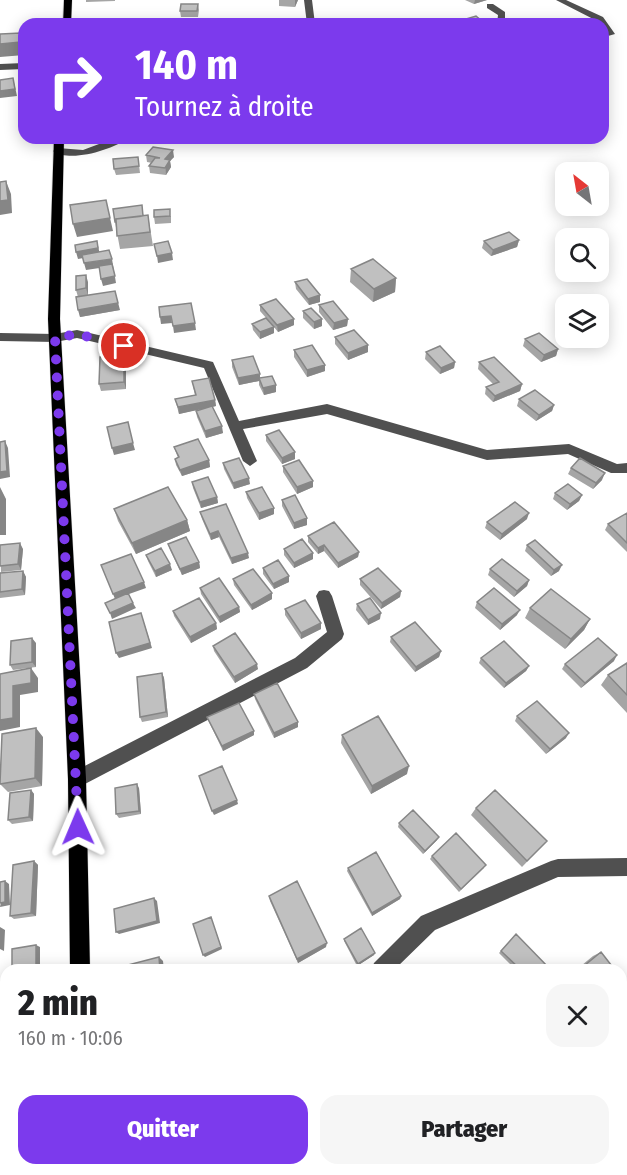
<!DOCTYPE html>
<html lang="fr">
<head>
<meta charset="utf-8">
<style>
	:root { --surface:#fff; --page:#f6f6f6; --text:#202124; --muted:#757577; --accent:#7c3aed }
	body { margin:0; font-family:"Fira Sans Condensed",sans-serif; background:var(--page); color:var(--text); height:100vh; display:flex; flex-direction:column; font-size:22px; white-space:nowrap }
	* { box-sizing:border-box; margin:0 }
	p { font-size:20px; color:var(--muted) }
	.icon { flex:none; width:33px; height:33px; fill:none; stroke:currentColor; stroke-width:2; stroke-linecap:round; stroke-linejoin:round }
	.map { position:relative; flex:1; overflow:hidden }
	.panel { position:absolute; left:0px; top:964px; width:627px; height:212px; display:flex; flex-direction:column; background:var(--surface); border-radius:18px 18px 0 0; box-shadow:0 3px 15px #0003 }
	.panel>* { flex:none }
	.guide { position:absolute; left:18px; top:18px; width:591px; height:126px; border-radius:18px; box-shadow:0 3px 15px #0003; background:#7c3aed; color:#fff; overflow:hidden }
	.needle { width:39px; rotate:329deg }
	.controls { position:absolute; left:555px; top:162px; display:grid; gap:12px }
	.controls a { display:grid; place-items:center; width:54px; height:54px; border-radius:12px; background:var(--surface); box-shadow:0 3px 15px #0003; font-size:30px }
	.pin { position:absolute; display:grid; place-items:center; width:51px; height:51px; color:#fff; margin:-26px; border:3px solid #fff; border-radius:50%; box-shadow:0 2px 6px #0007 }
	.me { position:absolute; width:66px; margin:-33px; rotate:359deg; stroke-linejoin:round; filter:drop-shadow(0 0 4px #0008) }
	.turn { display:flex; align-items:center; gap:21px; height:126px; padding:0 18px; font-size:27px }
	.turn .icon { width:78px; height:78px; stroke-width:2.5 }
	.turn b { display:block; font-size:42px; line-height:51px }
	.round { display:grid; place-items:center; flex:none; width:63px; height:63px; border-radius:18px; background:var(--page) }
	.overview { display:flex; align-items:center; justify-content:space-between; height:102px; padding:0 18px }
	h1 { font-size:36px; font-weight:800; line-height:45px }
	.action { display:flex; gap:12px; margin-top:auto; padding:12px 18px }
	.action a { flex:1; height:69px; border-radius:18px; background:var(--accent); color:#fff; font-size:24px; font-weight:800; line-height:69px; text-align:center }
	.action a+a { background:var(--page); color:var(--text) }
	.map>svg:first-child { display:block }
</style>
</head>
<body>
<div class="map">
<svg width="627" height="1175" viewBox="0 0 627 1175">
	<rect width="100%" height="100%" fill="#fff"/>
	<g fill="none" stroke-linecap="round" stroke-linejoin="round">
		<g stroke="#dbdbdb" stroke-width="1">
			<path id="major" d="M64 0H72L71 24H63Z
				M54 138H64L60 319 86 779 90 970H70L68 779 48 319Z
				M37 1170H59L58 1175H36Z"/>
		</g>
		<path fill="#505050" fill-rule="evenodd" d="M304 0H312L315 24H307Z
			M556 0H566L603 17 615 34 608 36 603 29V24Z
			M487 4H493L505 12V24H497L498 15 487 8Z
			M24 63V69L0 70V64Z
			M115 138H128C112 150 70 163 53 151L58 148 83 150Z
			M77 330 213 362 239 421 327 404 487 450 569 444 617 464 627 463V473H611L568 454 487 460 327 414 243 429 257 461 250 466 243 461 204 368 77 338 55 342 0 341V333L55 334Z
			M324 590 329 591 332 596 344 634 342 639 307 668 83 785 77 787 71 785 68 779 71 773 295 658 327 632 316 596 319 591Z
			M627 858V876L558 877 435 930 394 970H371L374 963 421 916 551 861 558 859Z
			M96 1170H118L120 1175H98Z"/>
		<use href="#major" fill="#000" fill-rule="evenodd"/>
	</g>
	<path fill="#a5a5a5" d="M86 0H115V1L86 2Z
		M279 0H298L295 7 279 6Z
		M465 0H487L474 4Z
		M198 4 199 10 198 17H181L180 11Z
		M466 19 481 24H466Z
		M447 138H461V142L447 141Z
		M146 155 174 157 170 161 171 167 166 175 150 173 149 166 152 163 147 162Z
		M138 157 140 173 116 175 114 169Z
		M148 215 153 246 120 249 115 222Z
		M171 216V223L155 224 154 217Z
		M519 240 517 247 491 256 482 248 484 241Z
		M351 269 396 278 395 292 373 302 350 282Z
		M88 282V295L120 310 80 317 78 297 76 290Z
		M295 282 320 295V302L309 305 296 289Z
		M260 305 294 325 278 332 274 327V333L260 339 253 330 252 324 267 319 260 311Z
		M319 305 348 319 347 326 333 330 319 312Z
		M303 311 322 326 314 329 303 318Z
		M335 337 368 352 348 360 335 344Z
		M525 339 558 349 556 356 541 362 523 346Z
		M294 350 325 371 307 377 294 357Z
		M426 352 455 362 454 368 440 374 425 359Z
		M124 355 126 362V389L101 391 99 384Z
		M232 360 260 378 276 385V392L264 395 259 385V381L239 385 232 367Z
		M479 362 522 384 520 391 493 402 485 394 486 387 493 384 478 369Z
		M192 381 215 400 216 406 212 407 223 433 206 438 197 417 196 411 200 409 179 414 175 399 195 395Z
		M519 399 554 405 552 411 536 421 517 406Z
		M266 435 295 452V459L282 464 266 441Z
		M174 447 209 460 210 467 182 476 176 465 175 459 178 458Z
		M223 463 250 484 234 489 224 469Z
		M283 466 313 487 297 494 283 472Z
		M571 468 602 480 593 489 568 474Z
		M192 482 217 497 218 503 201 508 193 488Z
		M246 492 274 514 259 520 247 498Z
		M555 493 582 495 579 501 567 510 553 499Z
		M282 500 307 525 294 529 282 506Z
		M114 509 187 520 190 531 136 554 118 521Z
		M200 512 249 558 232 564 219 537 211 540 202 519Z
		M627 514V552L605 530 608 524Z
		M527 519 500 540 485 528 487 522Z
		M308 536 359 552 358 557 338 568 324 551 318 554 308 542Z
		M168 544 199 562 200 568 182 575 170 550Z
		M0 545 23 549 21 570 1 572Z
		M527 545 559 571 551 576 525 551Z
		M284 549 313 553V559L294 568 284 555Z
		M146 555 172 570 156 577 148 561Z
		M263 568 289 582 274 589 263 574Z
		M490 569 529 580 527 586 514 597 488 575Z
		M23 571 26 577 25 595 0 598V573Z
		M233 579 272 593V599L252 610 234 585Z
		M360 579 401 591 400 597 381 609 360 585Z
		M200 588 239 607 240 612 220 623 201 594Z
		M477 602 517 615 500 630 475 608Z
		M357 604 380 619 368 625 356 610Z
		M530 608 590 619 584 630 565 649 525 618Z
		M285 609 321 623V629L301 639 285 615Z
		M173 611 216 623 217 629 191 643 174 616Z
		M391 637 441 651 439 657 415 672 390 642Z
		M36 643V667L13 670 10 665Z
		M213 646 258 669 235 683 214 651Z
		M481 658 529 666 526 671 504 688 479 663Z
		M614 661 581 688 562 669 565 664Z
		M627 663V713L601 685 608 675Z
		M162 673 164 678 168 717 142 722 140 717Z
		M254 694 298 722V727L274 738 255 699Z
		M517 716 566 738 546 754 515 721Z
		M207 717 254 731V735L223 751 209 722Z
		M342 735 407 774 371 794 341 743Z
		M43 737 42 786 8 792 0 784Z
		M139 788 141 814 119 818 116 814Z
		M31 790 34 794 33 821 12 824 8 820Z
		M476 808 547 841 522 867 471 815Z
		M399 823 437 840 423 854 398 827Z
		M432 856 484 868 459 892 430 859Z
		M34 861 38 865 36 916 14 919 10 916Z
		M348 868 401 896 400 899 372 916 347 871Z
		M269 896 326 947 298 963 270 901Z
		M516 934 549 970H516L499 953Z
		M344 939 374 955 357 966 344 941Z
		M601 952 615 970H576L593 956Z
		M6 982V998L0 999V983Z
		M324 1170H366L368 1175H318Z
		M606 1170H621L627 1175H609Z"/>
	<path fill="#868686" d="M295 0H298L295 7Z
		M475 0H487L474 4Z
		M482 21 481 24H472V23Z
		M21 33 24 45V55L0 57V44Z
		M13 78 17 96 0 98V91Z
		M21 107H24V114H23Z
		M173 150 174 157 170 161 171 167 166 175 165 159Z
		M6 181 11 194 12 213 0 215V201Z
		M106 200 113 231 77 237 73 224Z
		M519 240 517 247 491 256 493 250Z
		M97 241 100 255 78 259 76 252Z
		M172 253 173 260 158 263 157 256Z
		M112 259 116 283 103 286 101 279 113 266 86 270 84 263Z
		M86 275 88 282V295L86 288Z
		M396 278 395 292 373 302 374 289Z
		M115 291 120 310 80 317 78 310Z
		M320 295V302L309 305 308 299Z
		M171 316 172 323 161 324 160 317Z
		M294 319V325L278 332 277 325Z
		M322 319V326L314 329V322Z
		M348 319 347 326 333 330 334 323Z
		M195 323 196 330 174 333 173 326Z
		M274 327V333L260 339V332Z
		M368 345V352L348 360V353Z
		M558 349 556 356 541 362 544 355Z
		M124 355 126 362V389L124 382Z
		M455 362 454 368 440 374 441 368Z
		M325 365V371L307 377V370Z
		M260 374V381L259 378V381L239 385 238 378Z
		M522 384 520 391 493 402 495 396Z
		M276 385V392L264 395 263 388Z
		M215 400 216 406 179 414 178 407Z
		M554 405 552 411 536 421 539 415Z
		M222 426 223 433 206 438 205 431Z
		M5 441 8 448 10 477 0 479V472Z
		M133 443 135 450 114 455 112 448Z
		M295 452V459L282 464V458Z
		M209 460 210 467 182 476 180 470Z
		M605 473 602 480 593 489 596 483Z
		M249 478 250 484 234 489 233 483Z
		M313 481V487L297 494V487Z
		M0 487 6 499V535H0Z
		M582 495 579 501 567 510 570 504Z
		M217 497 218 503 201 508 200 502Z
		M274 508V514L259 520V513Z
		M529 513 527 519 500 540 502 534Z
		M307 518V525L294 529V523Z
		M187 520 190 531 136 554 132 543Z
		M218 531 219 537 211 540 210 534Z
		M20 543 23 549 21 570 18 564Z
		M324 545V551L318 554V548Z
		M359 552 358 557 338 568V563Z
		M248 553 249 558 232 564 231 558Z
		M313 553V559L294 568V563Z
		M199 562 200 568 182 575 180 569Z
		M170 564 172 570 156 577 155 571Z
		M562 565 559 571 551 576 554 570Z
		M23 571 26 577 25 595 22 589Z
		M289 576V582L274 589 273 584Z
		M529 580 527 586 514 597 517 591Z
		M144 582 146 588 115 599 113 594Z
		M401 591 400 597 381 609 382 603Z
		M272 593V599L252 610 251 605Z
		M133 603 136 608 112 619 110 613Z
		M239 607 240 612 220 623 219 617Z
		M520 610 517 615 500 630 502 624Z
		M141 613 152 648 119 658 116 653Z
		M381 613 380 619 368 625V620Z
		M590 619 584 630 565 649 571 639Z
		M216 623 217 629 191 643 190 637Z
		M321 623V629L301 639V633Z
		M32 638 36 643V667L32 662Z
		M441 651 439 657 415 672 416 667Z
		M617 655 614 661 581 688 585 683Z
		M257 664 258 669 235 683 234 677Z
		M529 666 526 671 504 688 506 683Z
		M31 668 38 678V692L20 695V727L0 731V720L13 686Z
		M162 673 164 678 168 717 166 712Z
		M298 722V727L274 738V733Z
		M36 728 43 737 42 786 35 778Z
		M254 731V735L223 751 222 746Z
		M569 733 566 738 546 754 550 749Z
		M409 766 407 774 371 794 372 786Z
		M137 784 139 788 141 814 139 811Z
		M31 790 34 794 33 821 29 817Z
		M237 800 238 804 214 815 212 811Z
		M439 837 437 840 423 854 425 851Z
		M34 861 38 865 36 916 31 913Z
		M5 881 9 884 10 905 0 907Z
		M401 896 400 899 372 916V913Z
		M154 898 157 901 160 923 119 934 116 932Z
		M211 917 222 949 205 957 203 955Z
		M0 927 5 930 4 951 0 949Z
		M327 943 326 947 298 963 297 959Z
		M36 945 40 947V970H36Z
		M375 953 374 955 357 966 358 964Z
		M159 957 163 961 164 970H160Z
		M0 1092 6 1094V1098L0 1096Z
		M6 1109V1132L0 1148V1124Z"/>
	<path fill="#c0c0c0" stroke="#868686" stroke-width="1.5" d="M181 4H198L197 11H180Z
		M476 16 482 21 472 23 466 19Z
		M21 33V42L0 44V34Z
		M13 78 15 89 0 91V80Z
		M20 102H24V107H21Z
		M153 147 173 150 165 159 170 160 165 168 149 166 155 158H160L146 155Z
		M138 157 139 166 114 169 113 159Z
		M6 181 8 200 0 201V182Z
		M106 200 110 218 73 224 70 205Z
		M142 205 143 216 116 219V222H115L113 209Z
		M170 209V216L154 217V210Z
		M148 215 150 232 117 236 116 219Z
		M509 232 519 240 493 250 484 241Z
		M97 241 98 248 76 252 75 245Z
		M168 241 172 253 157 256 154 244Z
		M109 250 112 259 84 263 82 255Z
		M373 259 396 278 374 289 351 269Z
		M112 264 115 276 101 279 99 266Z
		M86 275V288L76 290V276Z
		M307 279 320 295 308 299 295 282Z
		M115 291 118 303 78 310 76 297Z
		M276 299 294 319 277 325 260 305Z
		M333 301 348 319 334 323 319 305Z
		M191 303 195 323 173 326 171 316 160 317 159 307Z
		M311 308 322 319 314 322 303 311Z
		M266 318 274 327 260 332 252 324Z
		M354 330 368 345 348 353 335 337Z
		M539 333 558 349 544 355 525 339Z
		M312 345 325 365 307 370 294 350Z
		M440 346 455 362 441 368 426 352Z
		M124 355V382L99 384 100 357Z
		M253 356 260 374 238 378 232 360Z
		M494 357 522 384 495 396 486 387 499 382 479 362Z
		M272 376 276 385 263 388 259 378Z
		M209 378 215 400 178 407 175 399 196 395 192 381Z
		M535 390 554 405 539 415 519 399Z
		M212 406 222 426 205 431 196 411Z
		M128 422 133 443 112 448 107 427Z
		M279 430 295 452 282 458 266 435Z
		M198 439 209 460 180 470 175 459 179 457 174 447Z
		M5 441 7 471 0 472V442Z
		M239 458 249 478 233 483 223 463Z
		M580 458 605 473 596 483 571 468Z
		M299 460 313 481 297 487 283 466Z
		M208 477 217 497 200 502 192 482Z
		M568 484 582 495 570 504 555 493Z
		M168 487 187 520 132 543 114 509Z
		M262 487 274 508 259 513 246 492Z
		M295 495 307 518 294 523 282 500Z
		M515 502 529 513 502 534 487 522Z
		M226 504 248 553 231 558 218 531 210 534 200 512Z
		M627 513V543L608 524Z
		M334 522 359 552 338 563 324 545 318 548 308 536Z
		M186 537 199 562 180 569 168 544Z
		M302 539 313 553 294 563 284 549Z
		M535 540 562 565 554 570 527 545Z
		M20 543 18 564 0 566V545Z
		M161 548 170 564 155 571 146 555Z
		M131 554 144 582 113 594 101 565Z
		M502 559 529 580 517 591 490 569Z
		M278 560 289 576 273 584 263 568Z
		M378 568 401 591 382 603 360 579Z
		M253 569 272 593 251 605 233 579Z
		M23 571 22 589 0 592V573Z
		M219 578 239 607 219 617 200 588Z
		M494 588 520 610 502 624 477 602Z
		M551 589 590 619 571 639 530 608Z
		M128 593 133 603 110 613 105 603Z
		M199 598 216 623 190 637 173 611Z
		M370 598 381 613 368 620 357 604Z
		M305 600 321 623 301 633 285 609Z
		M141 613 150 643 116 653 109 622Z
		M415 622 441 651 416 667 391 637Z
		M235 633 257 664 234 677 213 646Z
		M32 638V662L10 665 11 641Z
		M598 638 617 655 585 683 565 664Z
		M504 641 529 666 506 683 481 658Z
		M627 663V695L608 675Z
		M31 668V683L13 686V718L0 720V674Z
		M162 673 166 712 140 717 137 677Z
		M277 683 298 722 274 733 254 694Z
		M537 701 569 733 550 749 517 716Z
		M239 703 254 731 222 746 207 717Z
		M378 716 409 766 372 786 342 735Z
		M36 728 35 778 0 784 2 734Z
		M222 766 237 800 212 811 199 776Z
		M137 784 139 811 116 814 115 788Z
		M31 790 29 817 8 820 10 793Z
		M495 790 547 841 527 861 476 808Z
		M413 810 439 837 425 851 399 823Z
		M456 833 486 865 461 889 432 856Z
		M376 852 401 896 372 913 348 868Z
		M34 861 31 913 10 916 13 865Z
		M5 881V902L0 903V882Z
		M297 881 327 943 297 959 269 896Z
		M154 898 157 921 116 932 114 909Z
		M211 917 221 947 203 955 193 924Z
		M361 928 375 953 358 964 344 939Z
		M516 934 550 969 549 970H521L501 951Z
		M36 945V970H12V949Z
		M601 952 615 970H579Z
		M159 957 160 970H120V967Z
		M621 978 627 985V1018L621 1023Z
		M6 982V995L0 996V983Z
		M4 1005H6V1049H0V1036Z
		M0 1096 6 1098V1109L0 1124Z
		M621 1134 627 1143V1175H613L610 1170H621Z
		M329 1170H366L368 1175H323Z
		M399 1170H445L448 1175H401Z"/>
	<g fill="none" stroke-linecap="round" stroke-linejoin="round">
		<path stroke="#7c3aed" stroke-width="10" stroke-dasharray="0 18" d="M78 827 55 338 77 334 124 346"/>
	</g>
</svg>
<div class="controls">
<a><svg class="needle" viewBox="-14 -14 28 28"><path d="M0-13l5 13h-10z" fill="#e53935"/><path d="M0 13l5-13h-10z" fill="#757577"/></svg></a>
<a><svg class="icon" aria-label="search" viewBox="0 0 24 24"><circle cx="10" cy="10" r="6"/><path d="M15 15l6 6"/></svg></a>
<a><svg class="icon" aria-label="layers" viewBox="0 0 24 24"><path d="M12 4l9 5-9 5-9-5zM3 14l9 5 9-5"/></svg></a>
</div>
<div class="pin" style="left:124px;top:346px;background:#d93025"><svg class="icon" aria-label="arrive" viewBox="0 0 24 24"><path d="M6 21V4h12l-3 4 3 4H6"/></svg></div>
<svg class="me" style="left:78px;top:827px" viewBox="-20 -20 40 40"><path d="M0-17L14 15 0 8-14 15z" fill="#7c3aed" stroke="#fff" stroke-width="4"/></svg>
<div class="guide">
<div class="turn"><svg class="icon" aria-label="right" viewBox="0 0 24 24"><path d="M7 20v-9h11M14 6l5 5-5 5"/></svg><div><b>140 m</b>Tournez à droite</div></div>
</div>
<section class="panel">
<div class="overview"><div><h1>2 min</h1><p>160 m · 10:06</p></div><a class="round"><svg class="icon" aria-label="close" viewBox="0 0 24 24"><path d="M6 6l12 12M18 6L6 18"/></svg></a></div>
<div class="action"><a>Quitter</a><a>Partager</a></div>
</section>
</div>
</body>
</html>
